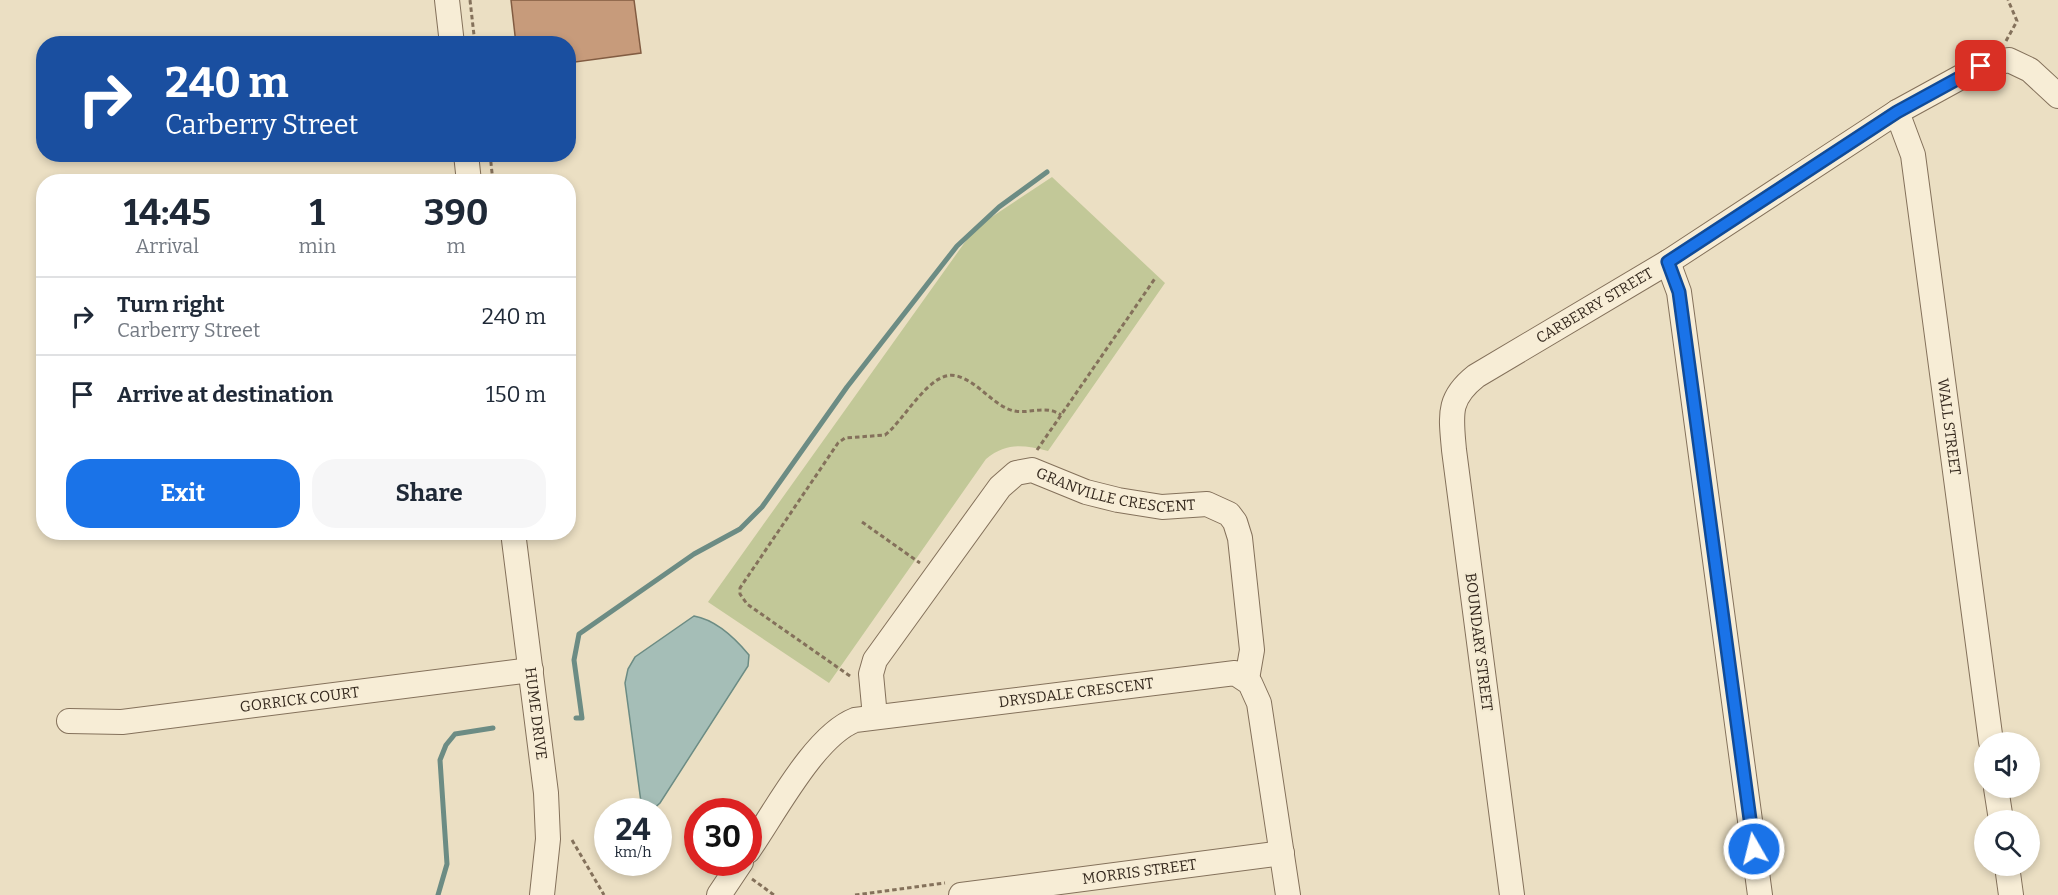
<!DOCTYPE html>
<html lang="en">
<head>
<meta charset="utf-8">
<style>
	:root { --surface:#fff; --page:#f6f6f7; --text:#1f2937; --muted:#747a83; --line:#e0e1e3; --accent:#1a73e8 }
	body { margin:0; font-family:Bitter,serif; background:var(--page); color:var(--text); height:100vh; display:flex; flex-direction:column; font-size:22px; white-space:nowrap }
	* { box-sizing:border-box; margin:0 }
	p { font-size:20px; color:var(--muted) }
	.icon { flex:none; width:33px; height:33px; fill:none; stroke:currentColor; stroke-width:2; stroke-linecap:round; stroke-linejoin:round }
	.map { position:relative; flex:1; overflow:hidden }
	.panel { position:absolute; left:36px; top:174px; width:540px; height:366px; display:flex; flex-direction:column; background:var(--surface); border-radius:24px; box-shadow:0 3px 9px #0003 }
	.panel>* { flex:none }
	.guide { position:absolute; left:36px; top:36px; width:540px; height:126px; border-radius:24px; box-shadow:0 3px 9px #0003; background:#1a4fa0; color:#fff; overflow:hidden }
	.controls { position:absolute; left:1974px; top:732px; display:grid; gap:12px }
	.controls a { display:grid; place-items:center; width:66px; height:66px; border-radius:50%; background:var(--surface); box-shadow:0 3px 9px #0003; font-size:30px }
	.speed { position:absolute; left:594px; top:798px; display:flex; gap:12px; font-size:30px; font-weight:700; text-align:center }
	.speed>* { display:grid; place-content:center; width:78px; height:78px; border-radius:50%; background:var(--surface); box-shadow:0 3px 9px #0003; line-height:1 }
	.speed small { font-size:15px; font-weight:400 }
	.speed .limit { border:9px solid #d22; background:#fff; color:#111 }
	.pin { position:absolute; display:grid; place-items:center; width:51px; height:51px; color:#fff; margin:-26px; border-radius:12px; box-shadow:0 3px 9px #0006 }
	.me { position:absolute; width:66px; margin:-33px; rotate:352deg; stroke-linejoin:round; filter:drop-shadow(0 0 4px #0008) }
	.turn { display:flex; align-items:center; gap:21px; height:126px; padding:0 30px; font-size:27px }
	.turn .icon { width:78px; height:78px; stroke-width:2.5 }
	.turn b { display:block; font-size:42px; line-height:51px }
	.eta { display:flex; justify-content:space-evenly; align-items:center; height:102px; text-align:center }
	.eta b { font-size:36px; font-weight:700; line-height:42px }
	.button { display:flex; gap:12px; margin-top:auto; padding:12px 30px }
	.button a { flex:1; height:69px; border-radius:24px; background:var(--accent); color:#fff; font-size:24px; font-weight:700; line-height:69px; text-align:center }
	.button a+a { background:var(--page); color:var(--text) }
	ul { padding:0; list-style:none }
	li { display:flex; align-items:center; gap:18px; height:78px; padding:0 30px; border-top:2px solid var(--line) }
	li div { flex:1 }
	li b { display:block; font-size:22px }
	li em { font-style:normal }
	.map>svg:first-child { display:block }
</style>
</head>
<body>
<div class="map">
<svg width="2058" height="895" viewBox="0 0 2058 895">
	<rect width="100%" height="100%" fill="#ebdfc3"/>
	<path fill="#c2c898" d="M1052 177 1165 283 1048 451C1023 445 1007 442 986 459L829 683 708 602 975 228Z"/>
	<path fill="#a5beb7" stroke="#6c8c84" stroke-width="1.5" d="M694 616C716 620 735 638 749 655L748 666 660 803 651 811 644 810 641 802 625 683 628 669 635 657Z"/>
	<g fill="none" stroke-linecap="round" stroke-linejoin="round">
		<path stroke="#6c8c84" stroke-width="5" d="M576 718H582L574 660 579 634 694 554 740 529 762 507 847 387 957 246 999 207 1047 172
			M438 895 447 864 440 760 446 745 455 734 493 728"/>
	</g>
	<path fill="#c79b7b" stroke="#825c42" stroke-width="1.5" d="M511 0H634L641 53 568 63V44H516Z"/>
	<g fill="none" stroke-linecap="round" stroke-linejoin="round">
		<g stroke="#84715b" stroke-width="26">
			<g id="minor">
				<path d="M447 0 452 44"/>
				<path id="s1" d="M1897 112 1913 155 1991 742"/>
				<path d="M466 154 469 182"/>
				<path d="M1668 262 1679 292 1760 895"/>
				<path id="s2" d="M513 532 546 793 548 839 542 895"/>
				<path id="s3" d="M875 717 871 674 875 660 1000 487 1016 473 1032 470 1086 492 1118 500 1162 507 1207 504 1229 514 1235 522 1240 538 1252 650 1247 679"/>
				<path id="s4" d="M69 721 122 722 531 670"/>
				<path d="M1996 788 2001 820"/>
				<path id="s5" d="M748 851C774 814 814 736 855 720L1235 673 1250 683 1259 703 1288 895"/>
				<path d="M2007 866 2011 895"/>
				<path d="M719 895 741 862"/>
				<path id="s6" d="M961 895 1282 853"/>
				<path id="s7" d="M1512 895 1454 450C1451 415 1447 399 1476 376L1668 262 1897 112 1981 66 2009 60 2030 70 2058 96"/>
			</g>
		</g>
		<path stroke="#84715b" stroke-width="3" stroke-dasharray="4.5 3" stroke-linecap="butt" d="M470 0 475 44
			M2006 41 2017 21 2008 0
			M490 154 493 182
			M1037 450 1156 277
			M862 522 920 563
			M850 676 747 604 740 594V588L838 443 845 438 885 435C904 421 931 368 957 376 976 381 990 401 1008 409 1026 417 1044 403 1061 415
			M572 840 604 895
			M752 879 774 895
			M855 895 945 883"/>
		<use href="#minor" stroke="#f7edd6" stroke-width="24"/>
	</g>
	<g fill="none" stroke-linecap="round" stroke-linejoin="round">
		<g stroke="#114b97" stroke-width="15">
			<path id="route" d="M1754 849 1679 292 1668 262 1897 112 1981 66"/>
		</g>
		<use href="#route" stroke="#1a73e8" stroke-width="10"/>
	</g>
	<g text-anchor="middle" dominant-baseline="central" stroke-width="4.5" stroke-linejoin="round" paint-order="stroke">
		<g font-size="15" fill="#35291e" stroke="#f3ead2">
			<text stroke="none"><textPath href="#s7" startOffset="669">CARBERRY STREET</textPath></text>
			<text stroke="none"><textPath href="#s1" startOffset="320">WALL STREET</textPath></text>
			<text stroke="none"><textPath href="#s3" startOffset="396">GRANVILLE CRESCENT</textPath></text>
			<text transform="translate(1479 642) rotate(83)">BOUNDARY STREET</text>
			<text stroke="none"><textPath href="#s5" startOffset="394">DRYSDALE CRESCENT</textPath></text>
			<text stroke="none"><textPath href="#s4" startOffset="232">GORRICK COURT</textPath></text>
			<text stroke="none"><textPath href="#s2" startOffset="183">HUME DRIVE</textPath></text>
			<text stroke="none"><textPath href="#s6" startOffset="180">MORRIS STREET</textPath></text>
		</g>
	</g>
</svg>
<div class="controls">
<a><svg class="icon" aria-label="sound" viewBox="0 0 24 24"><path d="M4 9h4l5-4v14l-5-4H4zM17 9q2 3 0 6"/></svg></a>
<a><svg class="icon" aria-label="search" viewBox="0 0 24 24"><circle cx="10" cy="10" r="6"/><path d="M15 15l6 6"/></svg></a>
</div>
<div class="speed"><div>24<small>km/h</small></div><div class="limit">30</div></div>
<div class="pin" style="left:1981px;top:66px;background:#d93025"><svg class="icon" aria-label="arrive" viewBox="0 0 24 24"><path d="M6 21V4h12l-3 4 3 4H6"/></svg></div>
<svg class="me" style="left:1754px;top:849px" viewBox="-20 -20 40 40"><circle r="17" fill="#1a73e8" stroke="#fff" stroke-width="3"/><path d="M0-11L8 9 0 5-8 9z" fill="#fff"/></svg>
<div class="guide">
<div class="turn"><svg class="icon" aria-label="right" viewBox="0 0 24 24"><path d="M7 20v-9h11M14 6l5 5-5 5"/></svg><div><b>240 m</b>Carberry Street</div></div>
</div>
<section class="panel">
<div class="eta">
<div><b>14:45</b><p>Arrival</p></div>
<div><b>1</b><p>min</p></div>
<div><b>390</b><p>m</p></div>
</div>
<ul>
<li><svg class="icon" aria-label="right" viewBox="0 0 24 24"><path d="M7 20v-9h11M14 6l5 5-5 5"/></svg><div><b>Turn right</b><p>Carberry Street</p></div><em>240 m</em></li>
<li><svg class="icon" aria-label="arrive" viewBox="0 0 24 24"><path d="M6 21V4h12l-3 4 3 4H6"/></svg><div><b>Arrive at destination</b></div><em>150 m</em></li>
</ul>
<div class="button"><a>Exit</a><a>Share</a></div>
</section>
</div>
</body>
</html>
